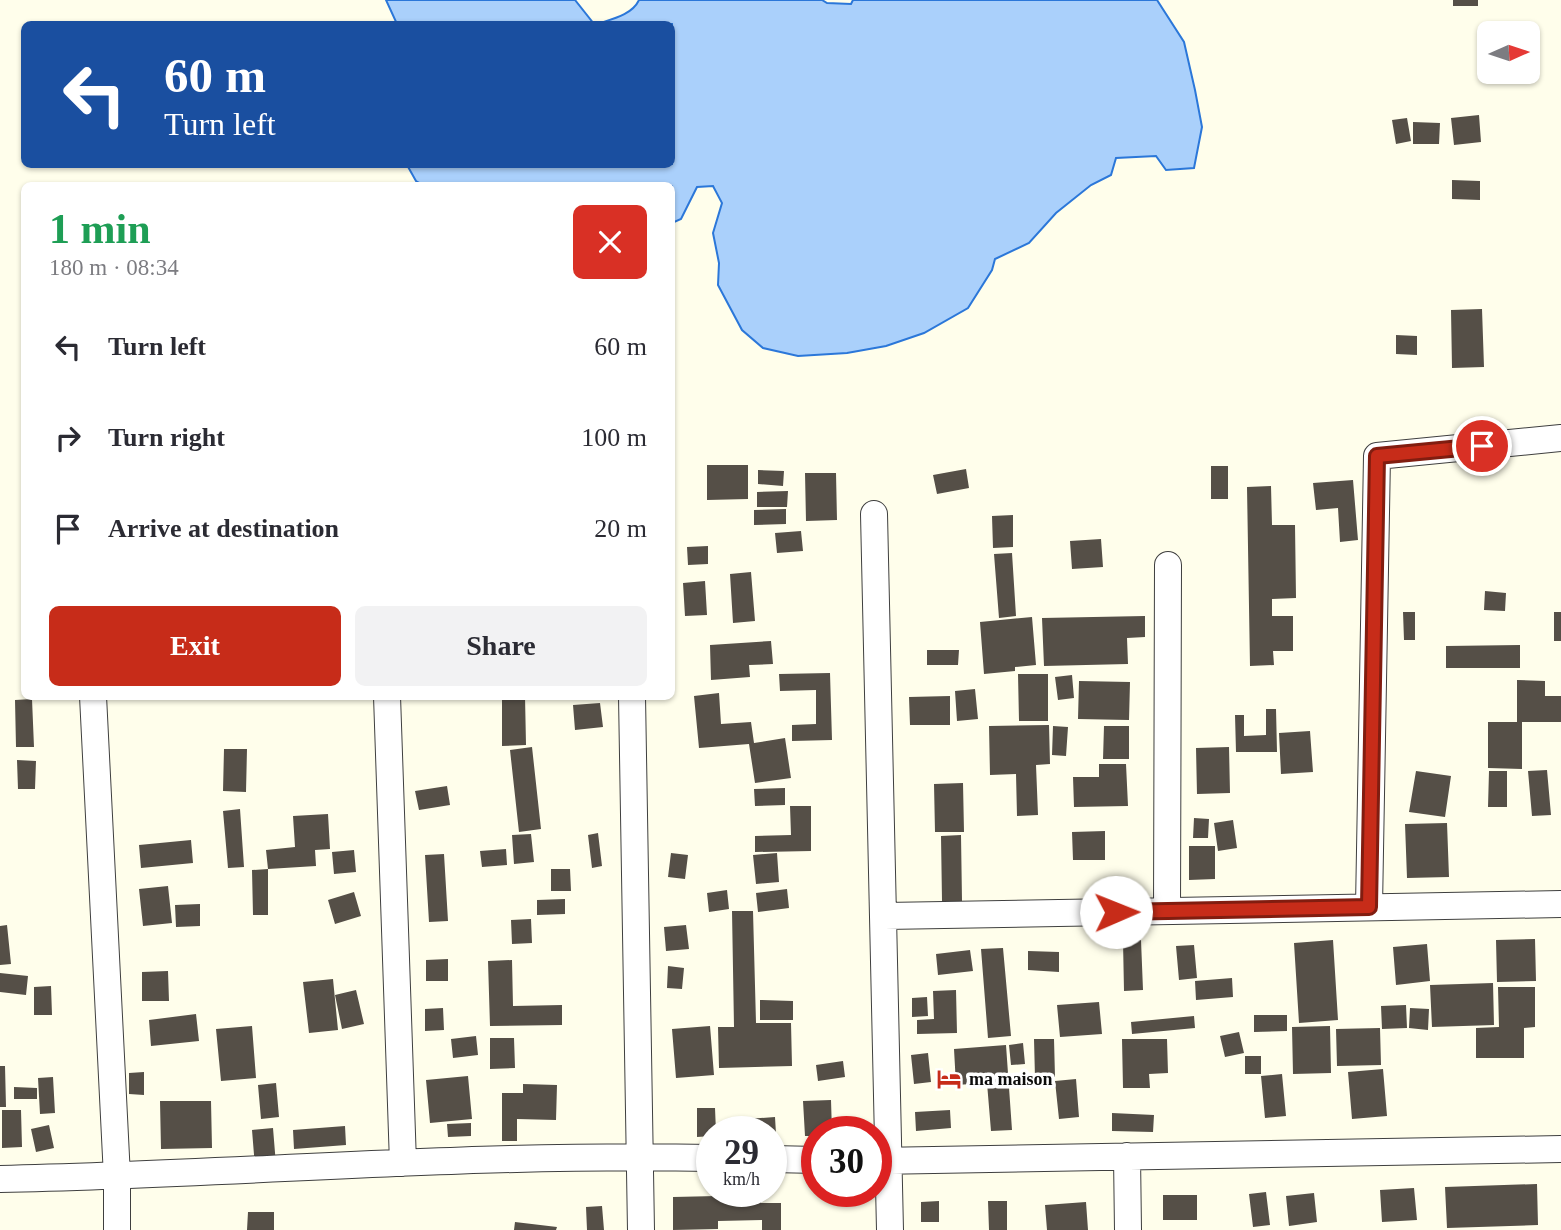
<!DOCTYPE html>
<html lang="en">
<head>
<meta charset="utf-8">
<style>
	:root { --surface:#fff; --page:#f2f2f3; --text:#2b2b33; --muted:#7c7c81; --accent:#c72c19 }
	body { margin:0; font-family:"Times New Roman",serif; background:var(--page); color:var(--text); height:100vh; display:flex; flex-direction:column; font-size:26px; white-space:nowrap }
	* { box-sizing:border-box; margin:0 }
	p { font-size:23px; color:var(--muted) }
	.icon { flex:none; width:38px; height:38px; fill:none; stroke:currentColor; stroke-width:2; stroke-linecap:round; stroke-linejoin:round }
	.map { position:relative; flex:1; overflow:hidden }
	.details { position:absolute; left:21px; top:182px; width:654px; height:518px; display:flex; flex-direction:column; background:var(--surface); border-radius:10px; box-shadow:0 2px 5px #0004 }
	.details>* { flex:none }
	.banner { position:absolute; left:21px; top:21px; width:654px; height:147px; border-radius:10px; box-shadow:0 2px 5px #0004; background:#1a4fa0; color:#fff; overflow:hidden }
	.needle { width:46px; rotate:87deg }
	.fabs { position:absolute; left:1477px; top:21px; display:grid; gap:14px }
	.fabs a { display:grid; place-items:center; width:63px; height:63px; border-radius:10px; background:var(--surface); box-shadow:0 2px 5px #0004; font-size:35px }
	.speed { position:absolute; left:696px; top:1116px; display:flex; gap:14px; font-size:35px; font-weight:700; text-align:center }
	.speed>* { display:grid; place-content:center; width:91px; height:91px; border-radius:50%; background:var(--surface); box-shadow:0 2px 5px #0004; line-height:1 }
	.speed small { font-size:18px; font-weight:400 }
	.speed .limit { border:10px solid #d22; background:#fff; color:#111 }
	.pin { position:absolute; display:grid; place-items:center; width:60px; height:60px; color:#fff; margin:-30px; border:4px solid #fff; border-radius:50%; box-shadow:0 2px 7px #0007 }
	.me { position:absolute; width:77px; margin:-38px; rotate:89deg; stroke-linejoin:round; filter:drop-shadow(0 0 5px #0008) }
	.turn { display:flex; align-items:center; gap:24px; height:147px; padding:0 28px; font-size:32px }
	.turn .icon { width:91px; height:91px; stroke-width:2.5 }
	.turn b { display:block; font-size:49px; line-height:60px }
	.round { display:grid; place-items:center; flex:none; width:74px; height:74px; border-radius:10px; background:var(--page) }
	.overview { display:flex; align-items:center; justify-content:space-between; height:119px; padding:0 28px }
	h1 { font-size:42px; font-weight:600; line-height:52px; color:#1e9e55 }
	.button { display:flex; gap:14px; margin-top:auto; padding:14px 28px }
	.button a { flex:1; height:80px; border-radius:10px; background:var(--accent); color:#fff; font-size:28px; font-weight:600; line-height:80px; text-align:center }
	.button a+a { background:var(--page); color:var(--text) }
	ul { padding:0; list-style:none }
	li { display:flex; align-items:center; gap:21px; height:91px; padding:0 28px }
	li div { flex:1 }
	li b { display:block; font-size:26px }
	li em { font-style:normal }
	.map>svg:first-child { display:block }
</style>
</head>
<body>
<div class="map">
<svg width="1561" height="1230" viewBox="0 0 1561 1230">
	<rect width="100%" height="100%" fill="#fffeeb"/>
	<path fill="#aad0fb" stroke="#2b77d9" stroke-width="2" d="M386 0H575L594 24H397Z
		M639 0H822L827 3 851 4 853 0H1157L1184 42 1195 90 1202 127 1194 168 1166 170 1156 156 1116 158 1111 175 1091 185 1056 213 1029 243 995 259 992 270 968 308 924 333 886 346 847 353 798 356 763 348 742 330 718 285 719 263 713 233 722 203 713 186 697 187 681 219 672 223V186L423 185 416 181 407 165 672 164V24H597C612 19 632 15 639 0Z"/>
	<path fill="#554f47" d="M1453 0H1478V6H1453Z
		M1479 115 1481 142 1454 145 1451 118Z
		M1407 118 1411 141 1396 144 1392 120Z
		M1413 122 1440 123 1439 144H1413Z
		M1452 180 1480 181V200L1452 199Z
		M1482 309 1484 367 1452 368 1451 310Z
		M1396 335 1417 336V355L1396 354Z
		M707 465H748V499L707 500Z
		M1211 466H1228V499H1211Z
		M966 469 969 488 937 494 933 475Z
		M758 470 784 471 783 486 758 484Z
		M805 473H836L837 520 806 521Z
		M1353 480 1358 540 1340 542 1338 508 1316 510 1313 483Z
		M1271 486 1272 525H1295L1296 598 1272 599V616H1293V651H1273L1274 665 1250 666 1247 487Z
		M788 491 787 507H757V492Z
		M786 509V524L754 525V510Z
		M1013 515V547L993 548 992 516Z
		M801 531 803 551 777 553 775 533Z
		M1101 539 1103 567 1072 569 1070 541Z
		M708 546V564L688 565 687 547Z
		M1012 553 1016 616 999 618 994 554Z
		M751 572 755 621 733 623 730 574Z
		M705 581 707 615 685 616 683 583Z
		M1485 591 1506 593 1505 611 1484 610Z
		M1403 612H1415V640H1404Z
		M1554 612H1561V641H1554Z
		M1145 616V637L1127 638 1128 664 1044 666 1042 618Z
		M1032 617 1036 665 1015 667V671L984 674 980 622Z
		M771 641 773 664 749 665 750 677 711 680 710 645Z
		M1520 645V668H1446V646Z
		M927 650H959L958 665H927Z
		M830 673 832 740 792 741V725L816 724V690L780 691 779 674Z
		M1018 674H1048V721H1019Z
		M1072 675 1074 698 1058 700 1055 677Z
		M1517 680 1545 681V696H1561V722H1522V769L1488 768V722H1517Z
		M1079 681 1130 682 1129 720 1078 719Z
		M975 689 978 719 957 721 955 691Z
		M719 693 721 724 751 722 754 743 785 738 791 778 755 783 749 744 699 748 694 696Z
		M502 696H525L526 745 502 746Z
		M950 696V725H910L909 697Z
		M32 699 34 747H16L15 700Z
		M600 703 603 727 575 730 573 705Z
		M1266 709H1276L1277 752H1236L1235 715H1244V736L1266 735Z
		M1049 725 1050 764 1036 765 1038 815 1017 816 1016 774 990 775 989 726Z
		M1053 726 1068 727 1066 756 1052 755Z
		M1104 726H1129V759H1103Z
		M1310 731 1313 772 1281 774 1279 733Z
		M532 747 541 829 519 832 510 750Z
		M1229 747 1230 793 1197 794 1196 748Z
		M224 749H247L246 792 223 791Z
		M17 760 36 761 35 789H18Z
		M1099 764H1126L1128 806 1074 807 1073 777H1099Z
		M1547 770 1551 815 1532 816 1528 771Z
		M1416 771 1451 776 1445 817 1409 812Z
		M1489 771H1507V807H1488Z
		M963 783 964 832H935L934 784Z
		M447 786 450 805 419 810 415 791Z
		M785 788V805L755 806 754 789Z
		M790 806H811V851L755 852V836L791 835Z
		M240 809 244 867 228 868 223 811Z
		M328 814 330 849 315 850 316 866 268 869V915H253L252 870 268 869 266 850 295 847 293 816Z
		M1194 818 1209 819 1208 838H1193Z
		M1233 820 1237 848 1218 851 1214 823Z
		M1447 823 1449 877 1407 878 1405 824Z
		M1105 831V860H1073L1072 832Z
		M598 833 602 866 592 868 588 835Z
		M531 834 534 862 514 864 512 835Z
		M961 835 962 901H942L941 836Z
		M191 840 193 863 141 868 139 845Z
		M1189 846H1215V879L1189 880Z
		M506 849 507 865 482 867 480 851Z
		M354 850 356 872 334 874 332 852Z
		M671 853 688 855 685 879 668 877Z
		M777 853 779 882 756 884 753 855Z
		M444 854 448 921 429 922 425 855Z
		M551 869H570L571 891H551Z
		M168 886 172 923 143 926 139 889Z
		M787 889 789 908 758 912 756 893Z
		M727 890 729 909 709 912 707 893Z
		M354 892 361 916 335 924 328 900Z
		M565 899V914L537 915V900Z
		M200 904V926L176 927 175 905Z
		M732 911H753L756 1023H791L792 1066 719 1068 718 1027H734Z
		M531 919 532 943 512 944 511 920Z
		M7 925 11 964 0 965V926Z
		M686 925 689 949 666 951 664 927Z
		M1535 939 1536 981 1497 982 1496 940Z
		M1141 940 1143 990 1124 991 1123 941Z
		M1333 940 1338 1020 1299 1023 1294 943Z
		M1427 944 1430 981 1396 985 1393 947Z
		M1194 945 1197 978 1179 980 1176 946Z
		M1003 948 1011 1036 988 1038 981 949Z
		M970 950 973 971 938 975 936 954Z
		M1028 951 1059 952V972L1028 970Z
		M448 959V981H426V960Z
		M512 960 513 1006 562 1005V1025L490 1026 488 961Z
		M668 966 684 968 682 989 667 988Z
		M168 971 169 1001H142V972Z
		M0 973 28 976 26 995 0 992Z
		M1232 978 1233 997 1196 1000 1195 981Z
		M333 979 338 1030 309 1033 303 982Z
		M1493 983 1494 1025 1432 1027 1430 985Z
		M51 986 52 1015H34V987Z
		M1498 987H1535V1027L1524 1028V1058H1476V1028L1499 1027Z
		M356 990 364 1024 342 1029 335 995Z
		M956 990 957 1033 917 1034V1020L934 1019 933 991Z
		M927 997 928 1016 912 1017V998Z
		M760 1000 793 1001V1020H760Z
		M1099 1002 1102 1034 1060 1037 1057 1005Z
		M1406 1005 1407 1028 1382 1029 1381 1006Z
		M443 1008 444 1030 425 1031V1009Z
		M1410 1008 1429 1009 1428 1030 1409 1028Z
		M196 1014 199 1041 151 1046 149 1020Z
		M1254 1015H1287V1031L1254 1032Z
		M1194 1016 1195 1028 1132 1034 1131 1022Z
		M252 1026 256 1078 221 1081 216 1029Z
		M710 1026 714 1075 676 1078 672 1029Z
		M1330 1026 1331 1073 1293 1074 1292 1027Z
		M1380 1028 1381 1065 1337 1066 1336 1029Z
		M1239 1032 1244 1053 1225 1057 1220 1036Z
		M476 1036 478 1055 453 1058 451 1039Z
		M490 1038H514L515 1068 490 1069Z
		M1034 1039H1054L1055 1077 1035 1078Z
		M1122 1039H1167L1168 1073 1149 1074 1150 1088H1123Z
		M1023 1043 1025 1064 1011 1065 1009 1045Z
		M1006 1045 1012 1130 991 1131 987 1083 956 1085 954 1049Z
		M928 1053 931 1082 914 1084 911 1055Z
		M1245 1056H1261V1074H1245Z
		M843 1061 845 1077 818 1081 816 1065Z
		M0 1066H5L6 1107H0Z
		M1383 1069 1387 1116 1352 1119 1348 1072Z
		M144 1072V1095L129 1094V1073Z
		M1282 1074 1286 1116 1265 1118 1261 1076Z
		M468 1076 472 1119 430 1123 426 1080Z
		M53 1077 55 1113 40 1114 38 1078Z
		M1076 1079 1079 1117 1059 1119 1055 1081Z
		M276 1083 279 1117 261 1119 258 1085Z
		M523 1084 557 1085 556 1120 517 1119V1141H502V1093H523Z
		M14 1087 37 1088V1099H14Z
		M831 1100 832 1132H817V1136H805L803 1101Z
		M160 1101H211L212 1148 161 1149Z
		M697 1108H715L716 1132H712V1136L697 1137Z
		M2 1110H21L22 1147 2 1148Z
		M950 1110 951 1128 916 1131 915 1112Z
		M1112 1113 1154 1115 1153 1132 1112 1131Z
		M775 1117 776 1134 772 1135V1132H733L732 1120Z
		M471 1123V1136L448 1137 447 1124Z
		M49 1125 54 1148 36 1152 31 1129Z
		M345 1126 346 1145 294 1149 293 1130Z
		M273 1128 276 1165 255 1167 252 1130Z
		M1537 1184 1538 1225 1447 1228 1445 1187Z
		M1414 1188 1417 1220 1382 1222 1380 1190Z
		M1266 1192 1270 1225 1253 1227 1249 1194Z
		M1314 1193 1317 1222 1289 1226 1286 1196Z
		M761 1195V1203H781V1230H762V1220L718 1221V1229L673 1230V1197Z
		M1163 1195H1197V1220H1163Z
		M939 1201V1222H921V1202Z
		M988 1201H1007V1230H989Z
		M1086 1202 1088 1230H1047L1045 1205Z
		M602 1206 604 1230H587L586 1207Z
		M248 1212H274V1230H247Z
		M515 1222 557 1227 556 1230H514Z"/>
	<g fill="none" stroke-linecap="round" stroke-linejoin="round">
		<g stroke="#3f3f3f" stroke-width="28">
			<path id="minor" d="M874 514 890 1230
				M93 696 117 1177V1230
				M387 696 403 1163
				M632 696 641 1230
				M1369 907 1377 456 1561 438
				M1167 911 1168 565
				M885 916 1561 904
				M1127 1156 1128 1230
				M772 1159 817 1160
				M877 1161 1561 1149
				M0 1179C238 1174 475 1153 712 1158"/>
		</g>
		<use href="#minor" stroke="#fff" stroke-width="26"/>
	</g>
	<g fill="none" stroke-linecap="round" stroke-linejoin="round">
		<g stroke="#811d10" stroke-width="18">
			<path id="route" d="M1116 912 1369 907 1377 456 1482 446"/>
		</g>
		<use href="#route" stroke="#c72c19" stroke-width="12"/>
	</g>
	<defs>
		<g id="hotel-bare" transform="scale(1.89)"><path d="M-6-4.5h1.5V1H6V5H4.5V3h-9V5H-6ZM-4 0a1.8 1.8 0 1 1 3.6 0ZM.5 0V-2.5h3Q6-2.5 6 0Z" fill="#c72c19" stroke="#fff" stroke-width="2.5" paint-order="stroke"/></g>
	</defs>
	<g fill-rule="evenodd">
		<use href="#hotel-bare" x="949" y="1079"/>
	</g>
	<g text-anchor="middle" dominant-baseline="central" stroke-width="7" stroke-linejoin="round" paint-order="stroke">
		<g font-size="18" font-weight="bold" fill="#0c0c0c" stroke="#fff" text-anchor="start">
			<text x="969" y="1079">ma maison</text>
		</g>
	</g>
</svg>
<div class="fabs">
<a><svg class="needle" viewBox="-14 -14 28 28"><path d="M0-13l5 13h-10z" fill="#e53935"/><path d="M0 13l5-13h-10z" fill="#7c7c81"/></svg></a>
</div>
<div class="speed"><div>29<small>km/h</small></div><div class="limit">30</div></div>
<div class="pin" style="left:1482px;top:446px;background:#d93025"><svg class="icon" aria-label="arrive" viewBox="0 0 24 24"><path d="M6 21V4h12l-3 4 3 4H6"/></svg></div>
<svg class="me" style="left:1116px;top:912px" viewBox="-20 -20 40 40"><circle r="19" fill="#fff"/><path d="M0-13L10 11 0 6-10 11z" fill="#c72c19"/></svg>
<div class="banner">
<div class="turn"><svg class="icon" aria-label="left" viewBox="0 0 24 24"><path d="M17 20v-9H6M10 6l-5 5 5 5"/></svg><div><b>60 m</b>Turn left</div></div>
</div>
<section class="details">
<div class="overview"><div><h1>1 min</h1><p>180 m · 08:34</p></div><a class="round" style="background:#d93025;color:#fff"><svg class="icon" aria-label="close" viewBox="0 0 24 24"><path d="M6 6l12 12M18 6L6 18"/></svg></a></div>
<ul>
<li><svg class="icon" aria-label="left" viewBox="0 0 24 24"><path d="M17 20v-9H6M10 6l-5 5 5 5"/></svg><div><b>Turn left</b></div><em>60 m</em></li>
<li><svg class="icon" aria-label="right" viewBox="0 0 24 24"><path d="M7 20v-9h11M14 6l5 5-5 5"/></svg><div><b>Turn right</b></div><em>100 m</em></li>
<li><svg class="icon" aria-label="arrive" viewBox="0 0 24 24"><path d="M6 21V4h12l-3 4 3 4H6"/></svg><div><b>Arrive at destination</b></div><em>20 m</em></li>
</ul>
<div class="button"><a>Exit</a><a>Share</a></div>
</section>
</div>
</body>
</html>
